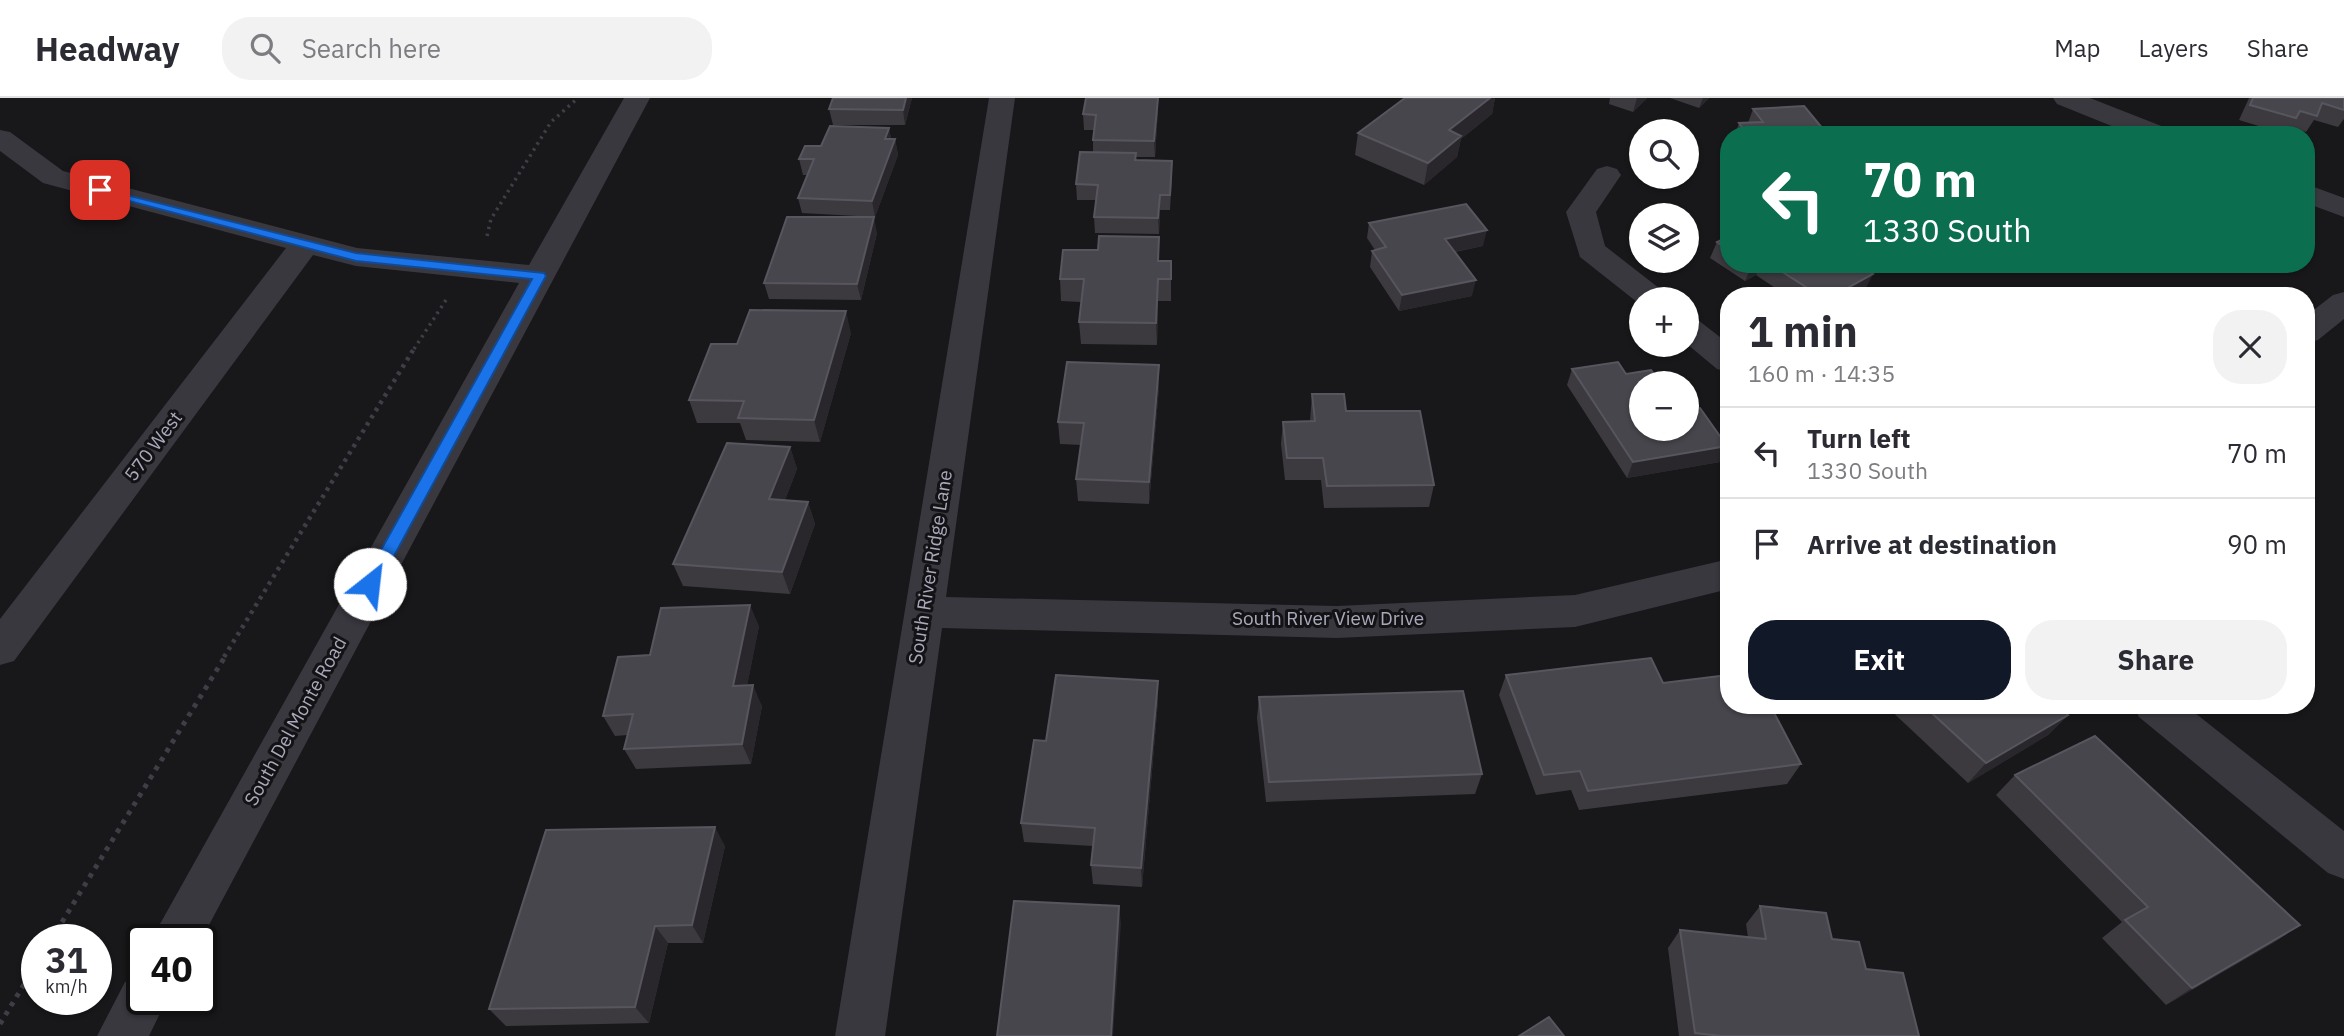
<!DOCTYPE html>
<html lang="en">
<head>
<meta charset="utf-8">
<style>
	:root { --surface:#fff; --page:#f2f2f3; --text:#2b2b33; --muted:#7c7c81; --line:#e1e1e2; --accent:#111827 }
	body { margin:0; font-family:"IBM Plex Sans",sans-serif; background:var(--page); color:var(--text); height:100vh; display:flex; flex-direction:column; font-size:26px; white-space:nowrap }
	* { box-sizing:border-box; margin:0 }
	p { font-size:23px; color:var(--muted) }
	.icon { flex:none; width:38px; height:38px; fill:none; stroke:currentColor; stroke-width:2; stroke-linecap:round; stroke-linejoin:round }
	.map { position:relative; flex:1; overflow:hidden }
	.sheet { position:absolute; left:1720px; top:189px; width:595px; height:427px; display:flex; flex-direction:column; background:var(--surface); border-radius:28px; box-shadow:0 2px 5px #0004 }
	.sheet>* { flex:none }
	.hud { position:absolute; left:1720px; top:28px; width:595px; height:147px; border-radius:28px; box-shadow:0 2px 5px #0004; background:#0b6e4f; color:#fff; overflow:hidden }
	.fabs { position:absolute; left:1629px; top:21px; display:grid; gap:14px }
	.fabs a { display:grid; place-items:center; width:70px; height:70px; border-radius:50%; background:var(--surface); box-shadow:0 2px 5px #0004; font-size:35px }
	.speed { position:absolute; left:21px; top:826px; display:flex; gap:14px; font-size:35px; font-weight:700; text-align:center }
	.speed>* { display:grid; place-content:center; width:91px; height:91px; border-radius:50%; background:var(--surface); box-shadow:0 2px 5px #0004; line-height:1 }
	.speed small { font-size:18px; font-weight:400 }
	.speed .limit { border:4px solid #111; border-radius:10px; background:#fff; color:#111 }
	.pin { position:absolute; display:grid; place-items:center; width:60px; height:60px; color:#fff; margin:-30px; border-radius:14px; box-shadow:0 4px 10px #0006 }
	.me { position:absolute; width:77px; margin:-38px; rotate:29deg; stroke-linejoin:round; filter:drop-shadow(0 0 5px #0008) }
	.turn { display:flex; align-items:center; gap:24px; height:147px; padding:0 28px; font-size:32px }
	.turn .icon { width:91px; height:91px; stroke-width:2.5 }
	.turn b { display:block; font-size:49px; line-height:60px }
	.round { display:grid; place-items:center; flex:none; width:74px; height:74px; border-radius:28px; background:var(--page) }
	.overview { display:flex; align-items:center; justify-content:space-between; height:119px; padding:0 28px }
	h1 { font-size:42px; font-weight:700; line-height:52px }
	.primary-button { display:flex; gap:14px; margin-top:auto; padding:14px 28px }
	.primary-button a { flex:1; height:80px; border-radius:28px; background:var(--accent); color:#fff; font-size:28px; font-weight:700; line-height:80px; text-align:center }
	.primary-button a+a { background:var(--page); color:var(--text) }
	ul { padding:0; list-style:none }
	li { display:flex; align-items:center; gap:21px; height:91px; padding:0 28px; border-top:2px solid var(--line) }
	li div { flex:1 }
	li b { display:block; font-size:26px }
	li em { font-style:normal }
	header { display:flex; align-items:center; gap:42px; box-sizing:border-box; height:98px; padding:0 35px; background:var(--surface); border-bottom:2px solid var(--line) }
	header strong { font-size:33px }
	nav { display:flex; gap:38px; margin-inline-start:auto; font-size:24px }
	.search { width:490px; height:63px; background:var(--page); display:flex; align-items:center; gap:18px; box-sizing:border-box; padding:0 24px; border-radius:28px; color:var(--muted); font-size:26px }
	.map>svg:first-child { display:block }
</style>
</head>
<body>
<header>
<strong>Headway</strong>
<div class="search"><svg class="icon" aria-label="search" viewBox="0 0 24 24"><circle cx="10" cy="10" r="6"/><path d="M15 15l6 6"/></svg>Search here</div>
<nav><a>Map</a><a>Layers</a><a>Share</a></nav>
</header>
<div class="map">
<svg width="2344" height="938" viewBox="0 0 2344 938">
	<rect width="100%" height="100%" fill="#18171a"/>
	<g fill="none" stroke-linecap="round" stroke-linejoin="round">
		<path stroke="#3f3e46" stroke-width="3.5" stroke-dasharray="2.5 4.5" stroke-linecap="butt" d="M487 138 491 121 551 24 578 0
			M414 251 446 202"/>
		<path stroke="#3f3e46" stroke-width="4.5" stroke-dasharray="3.5 5" stroke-linecap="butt" d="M224 559 415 249"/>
		<path stroke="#3f3e46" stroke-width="5" stroke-dasharray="4.5 6" stroke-linecap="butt" d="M51 842 226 557
			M0 926 37 865"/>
		<path fill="#3a383f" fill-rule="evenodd" d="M624 0H650L201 842H151L519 185 356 168 313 157 14 563 0 567V521L286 150 43 85 0 53V32L10 34 63 73 357 150 529 167Z
			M989 0H1015L946 499 1337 508 1575 497 1729 461V491L1575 529 1337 540 942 530 885 938H835Z
			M2053 0H2090L2169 31 2173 37H2134L2057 6Z
			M1607 68 1617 71 1621 77 1596 114 1605 148 1664 194 1669 201H1642V208L1580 159 1566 114 1597 71Z
			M2306 86 2344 100V119L2306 105Z
			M2344 194V221L2318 242 2306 245V218L2333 197Z
			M1687 218 1698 222 1729 246V274L1717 271 1687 246Z
			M2133 607H2185L2344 733V781L2328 775 2139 619Z
			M142 877V901H167L149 938H97L125 884Z"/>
	</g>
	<path fill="#3c3a3f" d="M833 0H912L905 27H833L829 11Z
		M1405 0H1495L1492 16 1461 41 1457 59 1424 87 1355 57 1358 35Z
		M1610 0H1647L1633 14 1609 6Z
		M1670 0H1709L1699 10Z
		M2249 0H2344V21L2338 29 2314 22 2306 34 2290 29 2285 36 2239 22Z
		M1158 11 1155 59H1136L1137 62 1172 79 1170 112H1160L1159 136 1095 135 1094 119 1096 102H1077L1076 86 1093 54V42L1094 32H1084L1083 16Z
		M1753 11 1828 37H1735L1739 25H1748Z
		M889 30 891 41H895L898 57 875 119 802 115 798 100 808 77H803L799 61 821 48Z
		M1369 125 1483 148 1455 154 1472 198 1399 213 1370 169 1372 153 1375 152 1367 140Z
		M877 135 861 202 769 201 764 185Z
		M1729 138V166H1857L1865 192 1855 198H1787L1756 177 1745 183 1710 160 1717 144Z
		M1159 163H1171V203H1158L1157 247 1081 246 1079 224 1081 204 1061 203 1060 181Z
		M851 235 820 344 746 342 740 325H697L689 302 737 246Z
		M1572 271 1642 331 1720 364 1627 380 1567 287Z
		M1159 289 1149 406 1078 403 1076 381 1081 347 1060 346 1058 324Z
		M1312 296 1346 313 1434 387 1429 409 1324 410 1321 382H1285L1281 346 1283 324 1310 323Z
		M790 349 797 371 785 402 808 404 815 426 790 496 683 488 673 466Z
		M759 528 747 587 762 608 751 666 636 671 624 651 628 637 615 638 603 618 650 557Z
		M1506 577 1663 585 1801 666 1787 686 1579 712 1571 692 1536 697 1499 597Z
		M1158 583V603L1142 789 1093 786 1091 767 1093 748 1024 744 1021 725 1046 643Z
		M1259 599 1482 676 1475 696 1266 704 1257 620Z
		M1885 607H2056L2068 617 2048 637 1968 685Z
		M2015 677 2300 827 2273 845 2166 907 2102 840 2122 824 1996 697Z
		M725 748 703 845H668L649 925 506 928 489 911Z
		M1760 808 1832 841 1866 871 1919 938H1679L1668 850 1680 832 1748 839 1746 826Z"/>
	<path fill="#29272b" d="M906 0H912L905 27 903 12Z
		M1158 0V11L1155 59 1154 43Z
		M1490 0H1495L1492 16 1461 41 1457 59 1424 87 1428 65 1449 32Z
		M1637 0H1647L1633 14Z
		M1703 0H1709L1699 10Z
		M889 30 892 46 885 41Z
		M895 41 898 57 875 119 872 103Z
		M1160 97V112L1159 136 1158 120Z
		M874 119 877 135 861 202 857 186Z
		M1487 132 1483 148 1442 156 1445 141Z
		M1753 166H1761L1756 177 1745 183 1752 167Z
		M1873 176 1865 192 1855 198H1833Z
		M1158 181V203L1157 247 1156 225Z
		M1476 182 1472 198 1399 213 1402 197Z
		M846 213 851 235 820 344 814 322Z
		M1159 267V289L1149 406V384Z
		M1727 348 1720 364 1627 380 1633 364Z
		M790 349 797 371 777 423 769 401Z
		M808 404 815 426 790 496 782 474Z
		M750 507 759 528 743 609 733 588Z
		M1158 583V603L1142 789 1141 770Z
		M753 587 762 608 751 666 742 646Z
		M2068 617 2048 637 1968 685 1986 665Z
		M715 729 725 748 703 845 692 827Z
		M1119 808 1121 826 1113 938H1111Z
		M2300 827 2273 845 2166 907 2192 890Z
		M655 828 668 845 649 925 635 909Z"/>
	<path fill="#48464d" stroke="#57565e" stroke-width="2" d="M833 0H906L903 12 829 11Z
		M1086 0H1158L1154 43 1093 42 1096 17 1083 16Z
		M1405 0H1490L1449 32 1461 38 1428 65 1358 35Z
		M2253 0H2344V12L2322 5 2317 18 2300 13 2296 20 2250 7Z
		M1804 8 1828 37H1747L1739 25 1763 24 1753 11Z
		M830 28 889 30 885 41H895L872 103 798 100 814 61H799L805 48H821Z
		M1080 54 1136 55 1135 62 1172 63 1170 97H1160L1158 120 1094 119 1098 87 1076 86Z
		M1466 106 1487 132 1445 141 1476 182 1402 197 1372 153 1386 149 1369 125Z
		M787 119H874L857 186 764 185Z
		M1099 138 1159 139 1158 163H1171V181H1158L1156 225 1079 224 1084 181H1060L1063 152H1098Z
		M1729 138V152L1717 144Z
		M1770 166H1857L1873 176 1833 198H1820Z
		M750 212 846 213 814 322 738 320 744 303 689 302 711 246H737Z
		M1067 264 1159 267 1149 384 1076 381 1084 325 1058 324Z
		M1618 264 1626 276 1651 272 1661 285H1642V331H1687V312L1700 310 1727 348 1633 364 1572 271Z
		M1312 296H1344L1346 313H1420L1434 387 1327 388 1323 360H1287L1283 324 1315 323Z
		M727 345 790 349 769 401 808 404 782 474 673 466Z
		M750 507 733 588 753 587 742 646 624 651 633 616 603 618 618 559 650 557 661 510Z
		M1651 560 1663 585 1729 577V607H1770L1801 666 1588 693 1580 673 1544 677 1506 577Z
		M1056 577 1158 583 1141 770 1091 767 1095 730 1021 725 1034 642 1046 643Z
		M1463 593 1482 676 1269 684 1259 599Z
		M1923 607H2056L2068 617 1986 665Z
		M2095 638 2300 827 2192 890 2125 822 2148 809 2015 677Z
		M715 729 692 827 655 828 635 909 489 911 546 732Z
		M1014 803 1119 808 1111 938H997Z
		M1760 808 1826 815 1832 841 1859 844 1866 871 1903 875 1919 938H1721L1695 935 1680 832 1766 841Z
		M1549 919 1564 938H1519Z"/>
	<path fill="#1a73e8" stroke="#114b97" stroke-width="2" d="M95 89 356 155 544 175 546 178 376 491 370 492 362 486 532 181 356 163 95 94Z"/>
	<g text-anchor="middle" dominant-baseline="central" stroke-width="6" stroke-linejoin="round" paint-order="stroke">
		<g font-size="19" fill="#aaa9bb" stroke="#131215">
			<text transform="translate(153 348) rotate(-53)">570 West</text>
			<text transform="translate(930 469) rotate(-81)">South River Ridge Lane</text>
			<text x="1328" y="520">South River View Drive</text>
			<text transform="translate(295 623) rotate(-61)">South Del Monte Road</text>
		</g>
	</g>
</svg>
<div class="fabs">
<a><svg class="icon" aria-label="search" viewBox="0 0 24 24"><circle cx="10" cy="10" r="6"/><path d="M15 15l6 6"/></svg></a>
<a><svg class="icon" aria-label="layers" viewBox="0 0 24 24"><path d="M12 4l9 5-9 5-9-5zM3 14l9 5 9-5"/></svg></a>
<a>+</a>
<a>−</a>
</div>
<div class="speed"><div>31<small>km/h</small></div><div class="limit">40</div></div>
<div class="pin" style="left:100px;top:92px;background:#d93025"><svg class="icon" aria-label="arrive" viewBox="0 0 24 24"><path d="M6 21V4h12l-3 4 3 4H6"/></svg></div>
<svg class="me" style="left:370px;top:486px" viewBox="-20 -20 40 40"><circle r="19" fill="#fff"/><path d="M0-13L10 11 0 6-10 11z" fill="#1a73e8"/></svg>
<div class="hud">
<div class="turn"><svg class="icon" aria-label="left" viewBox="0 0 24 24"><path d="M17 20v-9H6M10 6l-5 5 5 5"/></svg><div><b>70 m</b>1330 South</div></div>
</div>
<section class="sheet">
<div class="overview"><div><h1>1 min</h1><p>160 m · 14:35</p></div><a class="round"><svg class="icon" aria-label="close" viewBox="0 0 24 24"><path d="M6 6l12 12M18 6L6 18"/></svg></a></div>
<ul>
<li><svg class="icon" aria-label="left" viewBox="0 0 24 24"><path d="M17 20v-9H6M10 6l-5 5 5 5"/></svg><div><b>Turn left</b><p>1330 South</p></div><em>70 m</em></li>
<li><svg class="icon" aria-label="arrive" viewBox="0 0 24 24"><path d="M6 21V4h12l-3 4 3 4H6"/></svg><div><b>Arrive at destination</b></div><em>90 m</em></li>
</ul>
<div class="primary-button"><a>Exit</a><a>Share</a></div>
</section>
</div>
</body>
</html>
